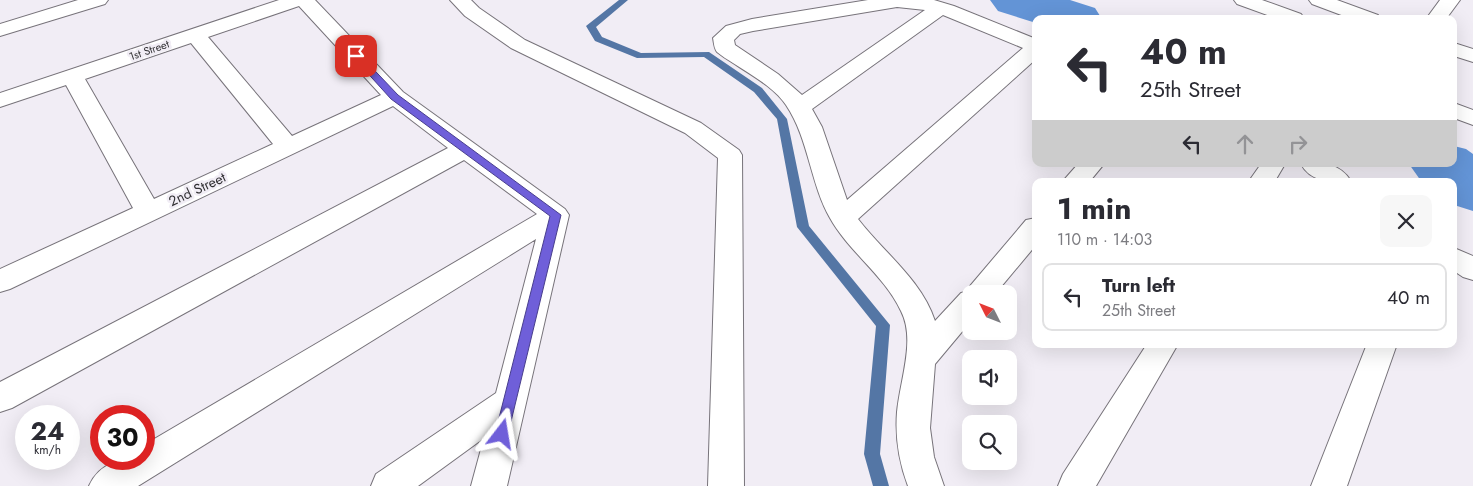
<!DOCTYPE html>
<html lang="en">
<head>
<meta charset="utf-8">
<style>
	:root { --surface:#fff; --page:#f7f7f7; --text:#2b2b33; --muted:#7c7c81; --line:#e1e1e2 }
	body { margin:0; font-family:Jost,sans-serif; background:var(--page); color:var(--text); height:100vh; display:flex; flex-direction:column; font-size:19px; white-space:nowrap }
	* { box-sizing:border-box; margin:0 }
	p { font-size:16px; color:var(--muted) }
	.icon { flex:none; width:28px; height:28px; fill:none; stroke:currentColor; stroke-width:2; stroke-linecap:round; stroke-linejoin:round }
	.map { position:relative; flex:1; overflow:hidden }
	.sheet { position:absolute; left:1032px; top:178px; width:425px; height:170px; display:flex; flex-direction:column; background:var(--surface); border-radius:10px; box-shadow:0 5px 20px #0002 }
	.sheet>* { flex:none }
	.banner { position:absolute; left:1032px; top:15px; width:425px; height:152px; border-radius:10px; box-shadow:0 5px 20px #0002; background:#fff; color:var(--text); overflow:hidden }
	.needle { width:32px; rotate:312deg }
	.tools { position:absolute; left:962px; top:285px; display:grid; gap:10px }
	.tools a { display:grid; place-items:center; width:55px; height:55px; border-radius:10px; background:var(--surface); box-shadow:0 5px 20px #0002; font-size:25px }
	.speed { position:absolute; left:15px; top:405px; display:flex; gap:10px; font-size:25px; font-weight:700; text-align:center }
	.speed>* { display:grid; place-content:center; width:65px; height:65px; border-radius:50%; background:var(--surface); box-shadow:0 5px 20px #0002; line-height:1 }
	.speed small { font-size:12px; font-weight:400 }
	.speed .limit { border:8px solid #d22; background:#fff; color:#111 }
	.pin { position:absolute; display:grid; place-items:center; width:42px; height:42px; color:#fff; margin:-21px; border-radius:10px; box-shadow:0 2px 8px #0006 }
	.me { position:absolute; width:55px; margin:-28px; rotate:14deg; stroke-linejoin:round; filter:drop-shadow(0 0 4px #0008) }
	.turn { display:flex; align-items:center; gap:18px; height:105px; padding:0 25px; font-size:22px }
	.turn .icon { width:65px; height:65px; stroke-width:2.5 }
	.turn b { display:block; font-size:35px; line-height:42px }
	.lanes { display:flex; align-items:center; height:48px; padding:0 25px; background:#0003; justify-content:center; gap:25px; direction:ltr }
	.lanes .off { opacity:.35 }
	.round { display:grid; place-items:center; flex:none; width:52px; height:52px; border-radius:10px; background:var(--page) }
	.overview { display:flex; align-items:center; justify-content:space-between; height:85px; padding:0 25px }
	h1 { font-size:30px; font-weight:700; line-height:38px }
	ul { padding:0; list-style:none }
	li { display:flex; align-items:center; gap:15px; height:68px; margin:0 10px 8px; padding:0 15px; border:2px solid var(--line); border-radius:10px }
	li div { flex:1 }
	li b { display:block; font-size:19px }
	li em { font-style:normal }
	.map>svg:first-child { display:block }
</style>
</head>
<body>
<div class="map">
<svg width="1473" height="486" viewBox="0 0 1473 486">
	<rect width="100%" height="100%" fill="#f1edf5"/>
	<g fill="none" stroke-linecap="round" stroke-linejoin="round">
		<path fill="#5476a5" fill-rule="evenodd" d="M619 0H628L596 27 602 37 641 53 709 52 762 88 787 119 809 226 890 325 880 454 889 486H873L864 454 876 326 797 227 777 119 754 92 704 57 637 58 595 41 586 26Z"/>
		<path fill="#6394d6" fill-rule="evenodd" d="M990 0H1070L1095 8 1102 19H1036V23L998 11Z
			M1454 146 1466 149 1473 154V211L1454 205V181H1421L1409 164H1454Z"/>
		<g stroke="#77737a" stroke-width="2">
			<path id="street" d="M78 0H108L105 4 0 36V24Z
				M279 0H315L403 92 565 209 569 215 507 486H471L484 438 418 486H371L376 474 496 393 536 239 138 486H89C100 462 120 459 144 459V445L537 214 464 160 12 408 0 412V382L448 148 393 106 10 289 0 292V269L133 208 66 85 0 107V93ZM299 6 381 95 292 136 208 37ZM191 43 273 144 154 199 85 79Z
				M450 0H471L479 8 525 40 701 123 739 150 742 155 744 486H708L718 158 685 133 511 48 465 16Z
				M868 0H934L954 6 1036 39V59L858 219C884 253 921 279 935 321L961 293 965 292 1026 220 1036 218V245L995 294H971V321L935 364 930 428 934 457 944 486H908C899 462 895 438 897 412 900 380 916 340 901 311 884 275 849 252 830 218 810 183 809 139 786 105 774 87 751 75 733 63 728 60 722 56 717 52 714 48 714 43 713 38L726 26 752 19ZM897 7 925 10 802 95 778 74 735 45 734 40 740 34 753 31ZM943 15 1023 48 847 200 822 127 812 109Z
				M1234 0H1262L1301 14 1304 18 1278 19 1237 4Z
				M1309 0H1337L1378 15 1381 19H1352L1312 4Z
				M1440 0H1460L1446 19H1426Z
				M1454 43 1473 49V62L1454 56Z
				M1454 103 1473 110V125L1454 118Z
				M1078 164H1104L1090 181H1063Z
				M1261 164H1285L1275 181H1249Z
				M1301 164C1321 164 1338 161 1351 181 1332 182 1311 183 1301 164Z
				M1454 248 1473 256V280L1463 277 1454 271Z
				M1147 344H1178L1096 486H1058L1063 474Z
				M1367 344H1397L1347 486H1311Z"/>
		</g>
		<use href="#street" fill="#fff" fill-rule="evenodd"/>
	</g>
	<path fill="#6f5fd9" stroke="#483e8d" d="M356 53 359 54 398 95 561 215 507 438 502 440 497 438 495 434 550 216 391 99 353 57V54Z"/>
	<g text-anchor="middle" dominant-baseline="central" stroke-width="5" stroke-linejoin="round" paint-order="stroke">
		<g font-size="11" fill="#313033" stroke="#f1edf5">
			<text transform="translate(149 50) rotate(-19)">1st Street</text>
		</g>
		<g font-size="14" fill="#313033" stroke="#f1edf5">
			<text transform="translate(197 189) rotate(-25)">2nd Street</text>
		</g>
	</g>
</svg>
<div class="tools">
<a><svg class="needle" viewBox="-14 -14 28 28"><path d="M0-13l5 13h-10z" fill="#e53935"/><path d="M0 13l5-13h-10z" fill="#7c7c81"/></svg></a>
<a><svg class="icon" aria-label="sound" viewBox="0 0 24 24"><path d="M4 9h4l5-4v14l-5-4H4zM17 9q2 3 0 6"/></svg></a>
<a><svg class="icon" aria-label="search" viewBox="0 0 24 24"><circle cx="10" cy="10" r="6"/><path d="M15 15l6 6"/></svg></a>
</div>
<div class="speed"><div>24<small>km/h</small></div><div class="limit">30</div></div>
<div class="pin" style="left:356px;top:56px;background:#d93025"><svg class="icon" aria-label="arrive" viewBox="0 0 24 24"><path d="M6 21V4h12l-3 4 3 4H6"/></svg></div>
<svg class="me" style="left:502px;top:434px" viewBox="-20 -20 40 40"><path d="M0-17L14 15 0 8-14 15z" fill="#6f5fd9" stroke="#fff" stroke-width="4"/></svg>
<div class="banner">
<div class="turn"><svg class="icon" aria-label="left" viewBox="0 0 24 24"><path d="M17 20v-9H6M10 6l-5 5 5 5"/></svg><div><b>40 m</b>25th Street</div></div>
<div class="lanes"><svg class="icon" aria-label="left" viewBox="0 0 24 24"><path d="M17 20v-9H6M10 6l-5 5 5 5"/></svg><svg class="icon off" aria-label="ahead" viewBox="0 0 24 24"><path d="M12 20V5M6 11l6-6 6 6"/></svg><svg class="icon off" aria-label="right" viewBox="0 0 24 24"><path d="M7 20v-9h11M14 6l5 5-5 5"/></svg></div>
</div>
<section class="sheet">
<div class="overview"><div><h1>1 min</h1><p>110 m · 14:03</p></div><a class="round"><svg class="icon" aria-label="close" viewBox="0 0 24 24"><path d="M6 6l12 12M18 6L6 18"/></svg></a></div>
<ul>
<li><svg class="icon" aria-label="left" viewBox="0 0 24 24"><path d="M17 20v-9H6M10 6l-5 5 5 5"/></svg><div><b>Turn left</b><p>25th Street</p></div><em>40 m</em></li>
</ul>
</section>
</div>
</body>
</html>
